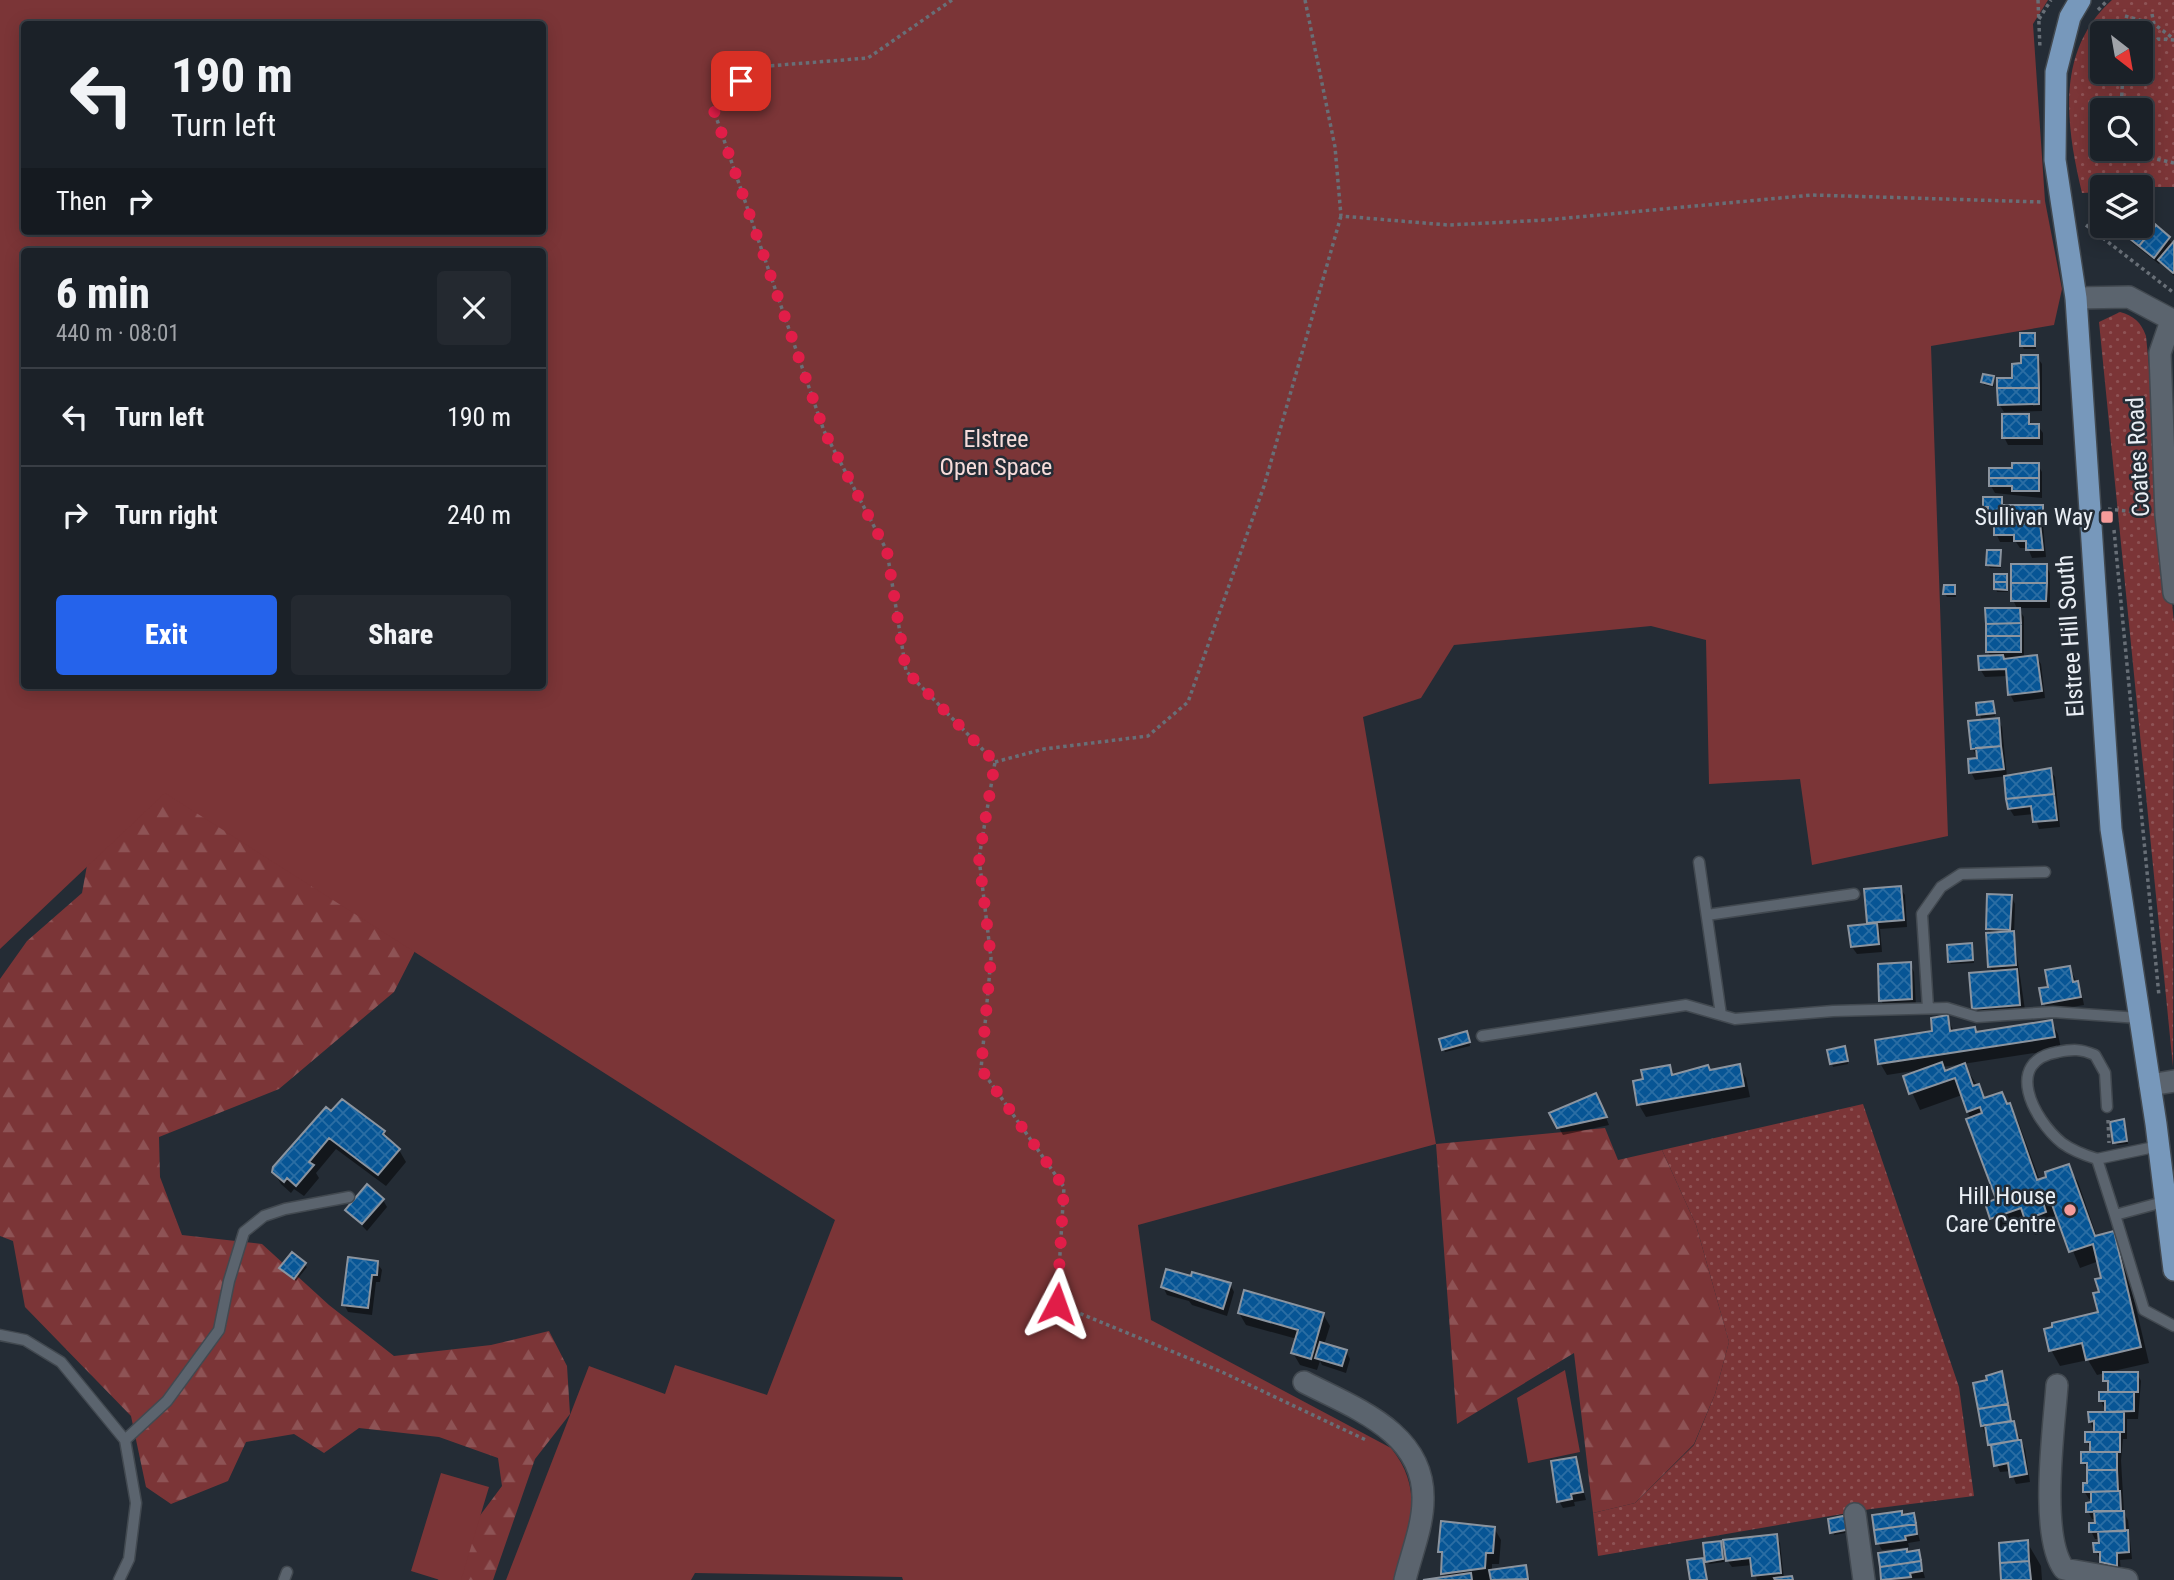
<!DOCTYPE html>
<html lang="en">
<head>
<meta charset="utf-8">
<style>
	:root { --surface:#1b2128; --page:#242930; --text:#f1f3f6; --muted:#a0a3a8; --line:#393e45; --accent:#2563eb }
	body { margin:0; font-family:"Roboto Condensed",sans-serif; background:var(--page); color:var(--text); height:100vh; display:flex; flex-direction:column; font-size:26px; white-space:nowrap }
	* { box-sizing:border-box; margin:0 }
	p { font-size:23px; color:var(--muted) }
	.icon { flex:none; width:38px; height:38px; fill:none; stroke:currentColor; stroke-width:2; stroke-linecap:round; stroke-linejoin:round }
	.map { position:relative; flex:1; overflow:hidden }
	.panel { position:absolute; left:21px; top:248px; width:525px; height:441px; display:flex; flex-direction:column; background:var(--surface); border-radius:7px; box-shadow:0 4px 18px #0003,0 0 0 2px var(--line) }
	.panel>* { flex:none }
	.top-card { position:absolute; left:21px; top:21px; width:525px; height:214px; border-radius:7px; box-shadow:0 4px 18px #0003,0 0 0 2px var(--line); background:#1b2128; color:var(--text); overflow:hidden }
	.needle { width:46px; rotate:149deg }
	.tools { position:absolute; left:2090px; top:21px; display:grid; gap:14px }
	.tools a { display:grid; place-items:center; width:63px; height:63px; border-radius:7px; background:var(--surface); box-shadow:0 4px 18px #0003,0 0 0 2px var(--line); font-size:35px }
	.pin { position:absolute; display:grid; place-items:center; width:60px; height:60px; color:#fff; margin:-30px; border-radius:14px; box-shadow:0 4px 10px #0006 }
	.me { position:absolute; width:77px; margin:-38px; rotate:4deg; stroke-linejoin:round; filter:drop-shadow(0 0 5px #0008) }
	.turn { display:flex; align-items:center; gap:24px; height:147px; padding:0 35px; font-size:32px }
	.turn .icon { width:91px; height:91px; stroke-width:2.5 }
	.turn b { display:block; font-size:49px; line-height:60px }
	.then { display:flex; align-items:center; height:66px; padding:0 35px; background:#0003; gap:14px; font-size:26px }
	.round { display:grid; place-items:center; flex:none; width:74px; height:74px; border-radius:7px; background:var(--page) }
	.head { display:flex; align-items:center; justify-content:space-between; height:119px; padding:0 35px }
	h1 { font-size:42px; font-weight:800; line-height:52px }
	.primary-button { display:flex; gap:14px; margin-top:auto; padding:14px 35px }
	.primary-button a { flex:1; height:80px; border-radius:7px; background:var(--accent); color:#fff; font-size:28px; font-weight:800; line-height:80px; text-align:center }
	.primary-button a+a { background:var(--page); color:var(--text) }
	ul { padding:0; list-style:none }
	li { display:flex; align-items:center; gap:21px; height:98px; padding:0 35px; border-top:2px solid var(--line) }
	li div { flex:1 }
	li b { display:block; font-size:26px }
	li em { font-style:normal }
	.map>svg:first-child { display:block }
</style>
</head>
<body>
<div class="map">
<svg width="2174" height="1580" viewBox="0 0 2174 1580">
	<defs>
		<pattern id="grass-dots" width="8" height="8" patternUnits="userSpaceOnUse" patternTransform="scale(1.75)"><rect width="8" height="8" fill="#7b3537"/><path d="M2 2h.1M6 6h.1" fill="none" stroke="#8e5355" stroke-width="1.8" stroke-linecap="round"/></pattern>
		<pattern id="forest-firs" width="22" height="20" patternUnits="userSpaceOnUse" patternTransform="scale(1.75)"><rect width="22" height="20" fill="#7b3537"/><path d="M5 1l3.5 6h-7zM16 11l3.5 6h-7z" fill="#8e5355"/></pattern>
		<pattern id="building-cross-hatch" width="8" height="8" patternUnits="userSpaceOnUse" patternTransform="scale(1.75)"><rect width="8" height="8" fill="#075595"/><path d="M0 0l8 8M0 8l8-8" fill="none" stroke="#2b6ea4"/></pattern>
	</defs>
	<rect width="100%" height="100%" fill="#242c35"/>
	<path fill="url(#grass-dots)" fill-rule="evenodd" d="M2112 0H2174V187H2102V192L2082 193C2066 126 2055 51 2112 0ZM2102 33H2140V72H2102ZM2140 110V149H2102V110Z
		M2120 312C2134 316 2141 322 2146 336L2174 623 2173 1067 2099 322Z
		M1863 1104 1959 1387 1974 1496 1871 1509 1598 1556 1593 1513 1635 1503 1694 1445 1715 1394 1729 1342 1696 1225 1662 1150Z"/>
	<path fill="url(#forest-firs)" d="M85 716 417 947 394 992 279 1089 159 1137 160 1177 182 1235 262 1244 329 1305 394 1356 491 1345 549 1331 567 1366 570 1414 535 1459 493 1580H438L461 1541 502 1486 498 1458 439 1437 359 1428 324 1453 294 1434 246 1442 228 1481 171 1504 146 1487 131 1416 25 1307 13 1241 0 1236V979L27 941 82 893 93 832Z
		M1605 1128 1618 1160 1662 1150 1696 1225 1729 1342 1715 1394 1694 1444 1635 1503 1593 1513 1574 1353 1457 1424 1436 1144Z"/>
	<path fill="#7b3537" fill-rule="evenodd" d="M0 0H2048L2033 24 2045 201 2062 289 2054 325 1931 346 1948 836 1812 865 1800 779 1709 784 1706 640 1651 626 1454 645 1421 698 1363 717 1436 1144 1138 1225 1151 1320 1391 1448C1426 1491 1408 1530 1399 1580H903L902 1577 695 1573 691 1580H506L589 1366 665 1394 675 1365 767 1395 835 1220 165 793 0 949ZM24 24H542V231H24ZM24 252H542V686H24Z
		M1565 1370 1580 1452 1528 1463 1517 1398Z
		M441 1473 489 1487 461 1580H440L411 1571Z"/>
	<path fill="#0007" d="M2141 216 2174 244V276L2161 262 2159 264 2131 242 2126 234 2133 226H2140Z
		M2034 334 2036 349H2024L2022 346Z
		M2037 357 2042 364V411L2004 412 1999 404 2022 365Z
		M1993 378 1994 387 1984 385 1983 382Z
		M2028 416 2032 426H2038L2043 433V445H2008L2004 437Z
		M2038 465 2042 472V498L1995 493 1991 486 2014 470Z
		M2001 499 2005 507H2042L2046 514V525H2043L2046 557 2032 558 2028 548H2020L2016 542H2000L1984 507Z
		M2000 551 2001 568H1990L1988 565Z
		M2046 566 2050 573V608H2018L2024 617V658L2036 657 2041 664 2045 698 2014 702 2010 694 2008 676 1985 677 1980 669 1991 658 1988 652 2018 610 2013 600Z
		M2006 576 2008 592H1997L1996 589Z
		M1954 587 1956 597H1947L1945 594Z
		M1978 705 1994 706 1995 716 1981 718Z
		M1998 720 2002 727 2007 777 2050 770 2055 777 2060 827 2039 829 2034 814 2014 816 2009 808 2006 776 1975 780 1971 772 1979 760 1972 748Z
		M1900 888 1905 895 1907 927 1880 929 1882 952 1857 954 1852 947 1869 925 1866 891Z
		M2011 896 2015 904 2014 935 2026 1017 1980 1020 1974 1009 1993 972 1990 967 1991 934 1987 929Z
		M1971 945 1974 963 1951 964 1949 961Z
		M1910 964 1914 972 1916 1006 1885 1008 1881 1000Z
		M2069 967 2081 990 2084 1005 2048 1011 2044 1003 2050 988Z
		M1947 1017 1954 1032 1977 1033 2051 1022 2058 1034 2061 1049 1943 1067 1946 1072 1964 1065 1986 1099 2001 1094 2018 1121 2040 1181 2068 1166 2078 1182 2097 1237 2113 1233 2122 1249 2149 1363 2109 1372 2137 1373 2141 1381 2138 1419H2127V1439H2123L2121 1460 2124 1513 2128 1520 2132 1559 2120 1560 2121 1573 2107 1570 2096 1552 2100 1539H2095L2091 1531 2096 1525V1519H2092L2088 1511 2093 1499H2089L2084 1491 2089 1485V1470L2083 1463 2092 1454 2087 1442 2095 1434 2090 1421 2107 1414 2101 1401 2110 1394V1389L2105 1373 2097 1375 2088 1360 2060 1366 2051 1350 2100 1314 2104 1279 2099 1261 2080 1268 2058 1215 2050 1218 2054 1228 2035 1235 2029 1224 2001 1234 1992 1218 1998 1200 1962 1095 1920 1110 1905 1077 1919 1070 1887 1075 1880 1063 1934 1032Z
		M1468 1036 1470 1046 1445 1052 1443 1049Z
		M1846 1051 1848 1064 1833 1067 1832 1064Z
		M1739 1066 1746 1078 1750 1097 1646 1117 1639 1105 1635 1083 1669 1067 1674 1076Z
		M1600 1102 1609 1125 1563 1135 1551 1114Z
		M332 1113 384 1132 399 1150 406 1162 386 1186 336 1149 316 1173 319 1178 304 1196 294 1189 291 1193 281 1184 274 1172Z
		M2123 1121 2128 1144 2117 1145 2115 1142Z
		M383 1200 387 1207 367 1231 347 1210Z
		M292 1254 307 1267 296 1281 282 1268Z
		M377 1263 382 1270 380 1282H376L372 1315 348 1312 344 1304Z
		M1230 1284 1234 1292 1227 1316 1192 1305 1189 1301 1167 1295 1163 1287Z
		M1239 1313 1323 1314 1330 1326 1324 1345 1346 1351 1350 1359 1346 1373 1322 1365 1320 1361 1317 1370 1300 1365 1293 1353 1297 1339 1246 1325Z
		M2001 1373 2013 1423 2025 1449 2030 1482 2016 1484 2011 1471 2000 1472 1982 1426 1989 1381Z
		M1575 1459 1586 1500 1574 1502 1575 1506 1563 1508 1559 1501Z
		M1913 1515 1920 1541 1908 1543 1909 1547 1882 1550 1878 1543Z
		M1830 1520 1851 1532 1834 1535Z
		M1494 1528 1501 1540 1499 1564H1492V1571L1525 1566 1530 1580H1434L1445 1578 1440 1551Z
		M1776 1536 1780 1543 1784 1579 1793 1580H1757L1753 1565 1732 1567 1727 1560Z
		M1720 1542 1724 1562 1709 1564 1707 1561Z
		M2027 1542 2041 1566 2042 1580H2003Z
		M1918 1552 1925 1578 1883 1580 1880 1555Z"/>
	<path fill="url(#building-cross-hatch)" stroke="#8b949f" stroke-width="2" d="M2141 213 2156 225 2139 246 2124 234 2131 226H2140Z
		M2156 225 2170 237 2154 258 2139 246Z
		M2174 241V272L2173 273 2158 260Z
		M2020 333H2035V346H2020Z
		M2021 355H2038L2039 388H1997V378H2012V364L2021 363Z
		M1983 374 1994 376 1992 385 1981 382Z
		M1997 388H2039V404L1998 405Z
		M2002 414H2029V424H2039V438H2002Z
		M2012 463H2039V478H1989V468H2012Z
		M1989 478H2039V491H2012V486H1989Z
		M1983 497H2002V505H2043V518H2040V523H1988V507H1983Z
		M2040 523 2043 550H2026V541H2014V535H1994V524Z
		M1987 550H2001L2000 566 1986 565Z
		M2011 564H2047V583H2011Z
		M1994 574H2007V582H1994Z
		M1994 582H2007V590L1994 589Z
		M2011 583H2047L2046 601H2011Z
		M1944 585H1955V594H1943Z
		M1985 608H2020L2021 623 1986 624Z
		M2021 623V636H1986V624Z
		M1986 636H2021V652H1986Z
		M2003 655 2004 659 2037 655 2042 691 2008 695 2006 669 1979 670 1978 656Z
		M1993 701 1995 713 1977 715 1976 703Z
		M1999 718 2001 746 1971 749 1968 721Z
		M2001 746 2004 769 1969 773 1968 759 1977 758 1976 748Z
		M2051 768 2054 794 2006 799 2004 776Z
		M2054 794 2057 820 2033 822 2031 806 2008 809 2006 799Z
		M1901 886 1904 920 1867 923 1864 889Z
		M1987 894 2012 895 2010 930 1986 929Z
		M1877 923 1879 944 1851 947 1848 926Z
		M2014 931 2016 965 1988 967 1986 933Z
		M1972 943 1973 960 1948 962 1947 945Z
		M1911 962 1912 999 1879 1001 1878 964Z
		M2070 966 2073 982 2078 981 2081 997 2042 1004 2039 988 2048 987 2045 970Z
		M2017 969 2020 1005 1972 1009 1969 973Z
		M1948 1015 1950 1031 1975 1027 1976 1032 2052 1020 2055 1037 1878 1064 1875 1040 1932 1031 1931 1018Z
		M1467 1031 1470 1042 1442 1050 1439 1039Z
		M1845 1046 1848 1061 1830 1064 1827 1050Z
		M1942 1062 1945 1071 1965 1063 1973 1086 1979 1084 1984 1098 2002 1092 2007 1104 2010 1103 2037 1180 2046 1177 2045 1172 2069 1164 2095 1236 2114 1231 2141 1347 2086 1360 2082 1343 2049 1351 2044 1329 2052 1327V1323L2098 1312 2093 1293 2099 1292 2095 1279 2101 1278 2093 1244 2069 1252 2050 1199 2043 1202 2046 1212 2025 1220 2021 1208 1990 1219 1985 1203 1996 1199 1966 1119 1982 1113 1980 1107 1967 1112 1955 1078 1909 1094 1903 1076Z
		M1740 1064 1744 1086 1637 1105 1633 1081 1643 1079 1641 1070 1670 1065 1672 1075 1708 1065 1710 1070Z
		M1596 1093 1607 1117 1557 1128 1549 1113Z
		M342 1099 385 1131 383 1134 400 1149 378 1175 329 1138 309 1162 314 1165 296 1186 287 1178 284 1182 272 1172 273 1167 326 1107 331 1111Z
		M2124 1119 2127 1141 2113 1143 2110 1122Z
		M367 1184 384 1199 362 1224 345 1210Z
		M292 1252 306 1263 294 1279 279 1268Z
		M348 1257 378 1261 377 1275H372L368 1308 342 1305Z
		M1166 1269 1191 1276 1192 1272 1231 1283 1223 1309 1161 1287Z
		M1244 1290 1324 1313 1311 1359 1291 1353 1298 1330 1238 1313Z
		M1320 1342 1347 1350 1342 1366 1315 1358Z
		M2002 1371 2008 1404 1978 1409 1973 1383 1987 1380 1986 1376Z
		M2103 1372H2138V1392H2108V1381H2103Z
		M2099 1392H2134V1411L2105 1412V1401H2099Z
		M2008 1404 2011 1421 1981 1426 1978 1409Z
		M2088 1412H2124V1432H2094V1421L2089 1422Z
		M2014 1421 2018 1440 1988 1445 1985 1425Z
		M2085 1432H2120V1452H2090V1442H2085Z
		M2018 1440H2021L2027 1474 2010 1477 2008 1463 1994 1466 1991 1445Z
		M2081 1452H2117V1470H2087V1463H2081Z
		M1576 1457 1583 1492 1571 1494 1572 1499 1557 1502 1551 1461Z
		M2087 1470H2117L2118 1491 2083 1492V1483H2087Z
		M2118 1491H2120L2121 1511 2086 1512V1503L2091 1502V1492Z
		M1902 1511V1515L1914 1513 1916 1524 1874 1530 1872 1515Z
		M2094 1511H2124L2125 1531 2089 1532V1523H2095Z
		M1848 1515 1851 1529 1830 1533 1828 1519Z
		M1441 1521 1495 1527 1493 1553H1486L1485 1568 1441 1574 1442 1552H1438Z
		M1916 1524 1917 1534 1905 1536 1906 1540 1876 1544 1874 1530Z
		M2128 1530 2129 1552 2117 1553V1566L2100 1562V1552H2094L2093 1543H2099L2098 1532Z
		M1777 1534 1781 1573 1752 1576 1750 1558 1726 1561 1723 1540Z
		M2028 1540 2029 1561 2000 1563 1999 1543Z
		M1721 1541 1723 1559 1705 1562 1703 1543Z
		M1907 1549V1552L1919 1550 1921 1561 1880 1567 1878 1553Z
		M1703 1558 1707 1580H1690L1687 1560Z
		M1921 1561 1922 1571 1910 1573 1911 1577 1881 1580 1880 1567Z
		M2029 1561 2031 1580H2001L2000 1563Z
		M1526 1565 1528 1579 1491 1580 1489 1570Z
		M1471 1573 1472 1580H1423Z
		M1792 1576 1793 1580H1775L1774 1578Z"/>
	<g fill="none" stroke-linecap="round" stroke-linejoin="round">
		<g stroke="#424950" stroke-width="13">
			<path id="lane" d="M1699 862 1721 1015
				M1707 915 1854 894
				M1928 1008 1922 914 1941 887 1961 874 2045 872
				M1482 1036 1686 1005 1735 1019 1833 1011 1947 1008 1977 1017 2053 1012 2139 1018
				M2159 1146 2097 1159 2115 1215 2167 1201
				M2097 1159C2084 1155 2073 1151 2062 1143 2033 1119 2003 1061 2058 1052 2073 1049 2081 1049 2095 1055L2105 1073 2107 1107
				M2115 1215 2144 1310 2174 1326
				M0 1335 25 1340 61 1362 125 1440 136 1503 129 1559 119 1580
				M125 1440 167 1401 219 1330 229 1281 244 1232 264 1216 285 1209 349 1197
				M284 1580 287 1572"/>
		</g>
		<g stroke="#424950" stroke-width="24">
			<path id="street" d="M2076 298 2129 297 2174 321
				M2171 321 2160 353 2166 515 2174 593
				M2150 1085 2174 1081
				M1304 1382C1354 1408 1425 1432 1423 1500 1423 1526 1411 1555 1405 1580
				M2057 1385C2054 1428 2039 1535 2064 1569L2127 1580
				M1855 1514 1864 1580"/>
		</g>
		<g stroke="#424950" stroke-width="24">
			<path id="primary" d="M2080 0 2070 17 2056 72 2055 160 2076 298 2111 829 2156 1124 2174 1270"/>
		</g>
		<path stroke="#686f77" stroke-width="3.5" stroke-dasharray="3.5 3.5" stroke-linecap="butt" d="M952 0 868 58 755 67 713 108 824 431 887 551 906 671 995 762 979 858 991 958 981 1069 1064 1187 1057 1304 1222 1372 1366 1440
			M1305 0 1335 147 1341 216 1448 225 1546 220 1812 195 2042 202
			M2038 0 2040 49
			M2098 10 2108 0
			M2152 14 2154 24 2174 39
			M2125 16 2154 24
			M2039 19 2051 0
			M2140 52 2158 39 2174 40
			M2121 110 2123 72
			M2140 149 2147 157 2174 163
			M2086 225 2174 293
			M2108 509 2145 513
			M2114 530 2159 996
			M995 762 1044 749 1148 736 1188 702 1264 486 1341 216
			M2108 1120 2109 1143"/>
		<use href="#lane" stroke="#5b646e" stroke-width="10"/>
		<use href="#street" stroke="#5b646e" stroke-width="21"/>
		<use href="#primary" stroke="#7798bb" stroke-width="21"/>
	</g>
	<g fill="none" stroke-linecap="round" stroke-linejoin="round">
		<path stroke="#e11d48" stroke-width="12" stroke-dasharray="0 21.6" d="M741 81 713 108 824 431 887 551 906 671 995 762 979 858 991 958 981 1069 1064 1187 1057 1304"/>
	</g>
	<g fill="#f59b9a" stroke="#242c35" stroke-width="2.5">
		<rect x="2100" y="510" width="14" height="14" rx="3.5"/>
		<circle cx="2070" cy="1210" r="7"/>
	</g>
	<g text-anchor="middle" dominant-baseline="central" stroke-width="5" stroke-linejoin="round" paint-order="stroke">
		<g font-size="24" fill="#f7dcda" stroke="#242c35">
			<text x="996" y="439">Elstree<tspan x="996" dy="28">Open Space</tspan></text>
		</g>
		<g font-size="24" fill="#eaeff5" stroke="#242c35">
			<text transform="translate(2138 457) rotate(-93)">Coates Road</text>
			<text transform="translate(2070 636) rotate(-94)">Elstree Hill South</text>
		</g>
		<g font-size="24" fill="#eaeff5" stroke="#242c35" text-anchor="end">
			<text x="2093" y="517">Sullivan Way</text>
			<text x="2056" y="1196">Hill House<tspan x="2056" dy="28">Care Centre</tspan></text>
		</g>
	</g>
</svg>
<div class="tools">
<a><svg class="needle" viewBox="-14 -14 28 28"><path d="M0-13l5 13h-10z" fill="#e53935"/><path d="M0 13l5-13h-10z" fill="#a0a3a8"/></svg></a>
<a><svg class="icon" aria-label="search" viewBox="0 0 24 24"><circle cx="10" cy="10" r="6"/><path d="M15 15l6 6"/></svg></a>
<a><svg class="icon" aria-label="layers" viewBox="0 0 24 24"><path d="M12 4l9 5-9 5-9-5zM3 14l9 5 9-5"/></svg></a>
</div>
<div class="pin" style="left:741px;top:81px;background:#d93025"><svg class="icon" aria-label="arrive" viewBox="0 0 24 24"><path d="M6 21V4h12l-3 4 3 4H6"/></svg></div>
<svg class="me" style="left:1057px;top:1304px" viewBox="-20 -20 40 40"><path d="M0-17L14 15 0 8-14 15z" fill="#e11d48" stroke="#fff" stroke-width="4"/></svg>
<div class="top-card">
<div class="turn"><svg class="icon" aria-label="left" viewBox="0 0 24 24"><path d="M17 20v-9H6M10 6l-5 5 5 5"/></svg><div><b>190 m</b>Turn left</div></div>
<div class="then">Then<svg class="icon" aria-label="right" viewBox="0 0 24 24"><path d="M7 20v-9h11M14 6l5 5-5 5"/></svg></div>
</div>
<section class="panel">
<div class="head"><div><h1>6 min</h1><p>440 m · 08:01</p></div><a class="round"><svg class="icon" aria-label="close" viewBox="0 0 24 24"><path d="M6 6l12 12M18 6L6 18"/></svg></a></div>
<ul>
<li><svg class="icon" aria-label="left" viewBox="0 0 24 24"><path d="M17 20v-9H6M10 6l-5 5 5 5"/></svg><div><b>Turn left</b></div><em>190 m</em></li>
<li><svg class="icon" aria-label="right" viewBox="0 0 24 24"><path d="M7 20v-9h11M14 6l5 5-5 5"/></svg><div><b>Turn right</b></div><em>240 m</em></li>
</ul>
<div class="primary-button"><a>Exit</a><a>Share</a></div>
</section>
</div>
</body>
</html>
